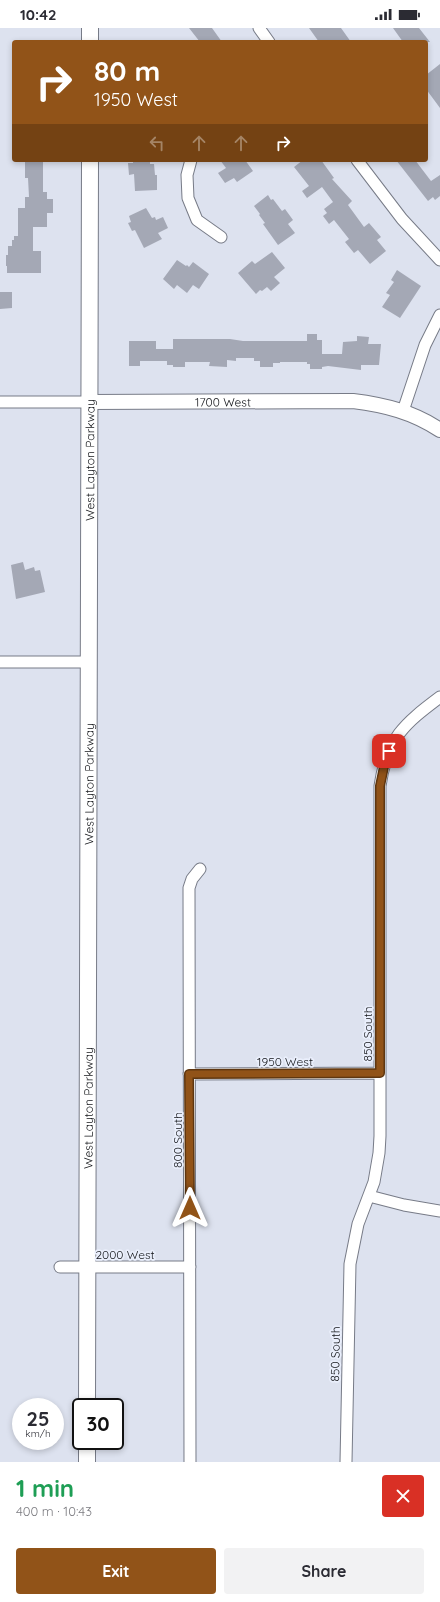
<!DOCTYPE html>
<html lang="en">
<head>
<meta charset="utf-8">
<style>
	:root { --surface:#fff; --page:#f2f2f3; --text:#2b2b33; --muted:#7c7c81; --accent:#915318 }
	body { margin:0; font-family:Quicksand,sans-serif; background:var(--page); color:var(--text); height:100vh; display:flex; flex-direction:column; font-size:15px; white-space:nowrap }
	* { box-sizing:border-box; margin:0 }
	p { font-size:13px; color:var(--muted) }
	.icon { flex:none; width:22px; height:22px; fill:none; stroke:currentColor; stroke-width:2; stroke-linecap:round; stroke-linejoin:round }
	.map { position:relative; height:1434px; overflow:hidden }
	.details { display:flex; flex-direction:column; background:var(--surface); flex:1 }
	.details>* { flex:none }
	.top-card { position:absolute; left:12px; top:12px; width:416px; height:122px; border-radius:4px; box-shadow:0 2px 6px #0003; background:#915318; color:#fff; overflow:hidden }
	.speed { position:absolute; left:12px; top:1370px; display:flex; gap:8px; font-size:20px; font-weight:700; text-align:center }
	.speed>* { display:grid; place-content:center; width:52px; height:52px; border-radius:50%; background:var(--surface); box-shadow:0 2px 6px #0003; line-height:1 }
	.speed small { font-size:10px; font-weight:400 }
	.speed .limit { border:2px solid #111; border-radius:6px; background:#fff; color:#111 }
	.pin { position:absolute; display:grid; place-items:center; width:34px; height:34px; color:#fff; margin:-17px; border-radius:8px; box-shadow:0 2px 6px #0006 }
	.me { position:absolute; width:44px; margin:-22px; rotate:0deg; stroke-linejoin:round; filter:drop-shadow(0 0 3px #0008) }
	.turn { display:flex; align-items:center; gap:14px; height:84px; padding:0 16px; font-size:18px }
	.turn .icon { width:52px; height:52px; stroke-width:2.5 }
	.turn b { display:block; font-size:28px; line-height:34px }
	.lanes { display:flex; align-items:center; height:38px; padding:0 16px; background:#0003; justify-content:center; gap:20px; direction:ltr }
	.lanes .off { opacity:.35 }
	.round { display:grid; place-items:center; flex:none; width:42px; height:42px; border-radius:4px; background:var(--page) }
	.summary { display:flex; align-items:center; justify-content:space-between; height:68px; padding:0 16px }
	h1 { font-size:24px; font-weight:700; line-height:30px; color:#1e9e55 }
	.primary-button { display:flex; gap:8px; margin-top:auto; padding:8px 16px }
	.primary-button a { flex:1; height:46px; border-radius:4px; background:var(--accent); color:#fff; font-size:16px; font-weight:700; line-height:46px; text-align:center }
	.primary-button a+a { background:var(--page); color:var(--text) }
	.status { display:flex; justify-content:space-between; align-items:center; height:28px; padding:0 20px; background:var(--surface); direction:ltr }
	.status svg { height:11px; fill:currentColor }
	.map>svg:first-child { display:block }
</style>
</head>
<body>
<div class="status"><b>10:42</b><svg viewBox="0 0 49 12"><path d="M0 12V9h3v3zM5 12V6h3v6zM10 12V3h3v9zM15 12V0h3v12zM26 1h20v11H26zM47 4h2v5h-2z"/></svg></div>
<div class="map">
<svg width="440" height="1434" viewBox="0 0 440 1434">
	<rect width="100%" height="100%" fill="#dde2ef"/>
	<path fill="#a4a8b5" d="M189 0H212L222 14H200Z
		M309 0H341L351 14H319Z
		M393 0H419L430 14H403Z
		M440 36V80L426 61V47Z
		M25 132H43V164H47V171H53V185H47V199H33V223H41V245H7V238H6V227H8V218H12V212H14V208H18V180H25V169H29L28 150H25Z
		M133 132H150V136H154L155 147H157V162L135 163 134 146 129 147 128 135H133Z
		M220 132H245L253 143 237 154 234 150 225 155 218 145 226 140Z
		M303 132H321L334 150 332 151 352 173 348 177 364 199 369 195 381 209 377 212 386 223 370 236 358 222 354 225 345 214 349 211 334 192 329 196 323 188 327 185 324 181 333 174 322 159 307 170 302 163 309 158 294 139Z
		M396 132H415L431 153 440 147V168L435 172 433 169 428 173Z
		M268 167 271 172 273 171 282 183 285 181 293 192 288 196 295 205 278 217 263 196 265 195 259 187 260 186 254 178Z
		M146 180 152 190 155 189 156 192 163 189 168 200 158 205 162 211 144 220 135 202 132 203 128 195 131 194 129 188Z
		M272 224 285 240 274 249 280 255 271 263 267 259 262 263 260 262 256 266 238 245 252 233 255 236Z
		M177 232 186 238 187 237 189 239 193 234 209 246 199 261 193 257 187 265 177 257 174 261 163 251Z
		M397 242 421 258 400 290 382 279 390 267 386 265 394 254 391 252Z
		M0 264H12V280L0 281Z
		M307 306H317V312H322V326H342L343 314 357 313V308L369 309 368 316H381L379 337H361V342L328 338 322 339V341H310V336H307V334H280V335H273V339H260V333H254V330H236V333L227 332V339L209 338 210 334H185V339H173V337H167V333H140V338H129V313H156V321H173V311H230L243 313H307Z
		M23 534 25 542 34 539 35 543 40 542 45 564 16 571 11 537Z"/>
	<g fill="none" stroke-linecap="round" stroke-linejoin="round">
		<g stroke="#777b87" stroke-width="13">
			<path id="minor" d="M259 0 269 14
				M191 132 187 147 188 170 197 192 221 209
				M357 132 402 191 440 232
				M0 374H89
				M403 383 425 317 440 287
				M0 634H88
				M189 1046 380 1045
				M369 1168 404 1177 440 1183
				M60 1239H190
				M190 1434 189 860 192 851 200 841
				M346 1434 350 1236 358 1196 374 1154 379 1125 380 1108V758C387 710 404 696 440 669"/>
		</g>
		<g stroke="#777b87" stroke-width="16">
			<g id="tertiary">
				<path id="s1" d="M89 374 353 373C385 377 413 384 440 402"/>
			</g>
		</g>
		<g stroke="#777b87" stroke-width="18">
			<g id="secondary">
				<path d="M90 14V0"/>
				<path id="s2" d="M87 1379 90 132"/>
				<path d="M87 1413V1434"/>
			</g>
		</g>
		<use href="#minor" stroke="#fff" stroke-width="11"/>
		<use href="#tertiary" stroke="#fff" stroke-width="14"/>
		<use href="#secondary" stroke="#fff" stroke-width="16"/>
	</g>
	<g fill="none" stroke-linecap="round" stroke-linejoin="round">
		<g stroke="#5e3610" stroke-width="10">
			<path id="route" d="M190 1180 189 1046 380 1045V758L385 734 389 723"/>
		</g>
		<use href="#route" stroke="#915318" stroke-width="7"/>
	</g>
	<g text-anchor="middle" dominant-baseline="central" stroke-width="3.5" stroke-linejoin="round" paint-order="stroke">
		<g font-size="12" fill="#121418" stroke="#eaeffc">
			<text stroke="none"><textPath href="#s1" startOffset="134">1700 West</textPath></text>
			<text stroke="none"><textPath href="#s2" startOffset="947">West Layton Parkway</textPath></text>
			<text stroke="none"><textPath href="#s2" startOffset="623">West Layton Parkway</textPath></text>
			<text transform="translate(367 1006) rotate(-90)">850 South</text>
			<text x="285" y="1033">1950 West</text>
			<text stroke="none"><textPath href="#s2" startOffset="299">West Layton Parkway</textPath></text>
			<text transform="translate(177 1112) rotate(-90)">800 South</text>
			<text x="125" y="1226">2000 West</text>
			<text transform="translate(335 1326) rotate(-89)">850 South</text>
		</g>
	</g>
</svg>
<div class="speed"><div>25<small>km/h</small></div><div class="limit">30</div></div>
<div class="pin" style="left:389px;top:723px;background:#d93025"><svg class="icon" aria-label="arrive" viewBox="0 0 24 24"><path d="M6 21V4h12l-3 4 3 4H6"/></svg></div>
<svg class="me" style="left:190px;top:1180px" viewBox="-20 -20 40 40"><path d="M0-17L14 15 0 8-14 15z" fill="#915318" stroke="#fff" stroke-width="4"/></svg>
<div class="top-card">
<div class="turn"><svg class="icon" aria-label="right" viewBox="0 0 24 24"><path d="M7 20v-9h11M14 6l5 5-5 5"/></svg><div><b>80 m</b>1950 West</div></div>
<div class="lanes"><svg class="icon off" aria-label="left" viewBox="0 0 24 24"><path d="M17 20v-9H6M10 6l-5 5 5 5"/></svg><svg class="icon off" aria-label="ahead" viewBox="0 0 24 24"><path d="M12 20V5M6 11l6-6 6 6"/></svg><svg class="icon off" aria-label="ahead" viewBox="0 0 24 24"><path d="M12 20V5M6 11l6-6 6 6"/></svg><svg class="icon" aria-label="right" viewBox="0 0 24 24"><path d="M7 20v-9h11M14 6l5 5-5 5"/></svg></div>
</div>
</div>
<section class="details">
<div class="summary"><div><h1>1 min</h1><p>400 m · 10:43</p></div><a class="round" style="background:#d93025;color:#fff"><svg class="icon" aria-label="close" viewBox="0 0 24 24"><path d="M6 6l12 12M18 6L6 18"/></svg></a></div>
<div class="primary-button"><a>Exit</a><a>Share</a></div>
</section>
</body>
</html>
